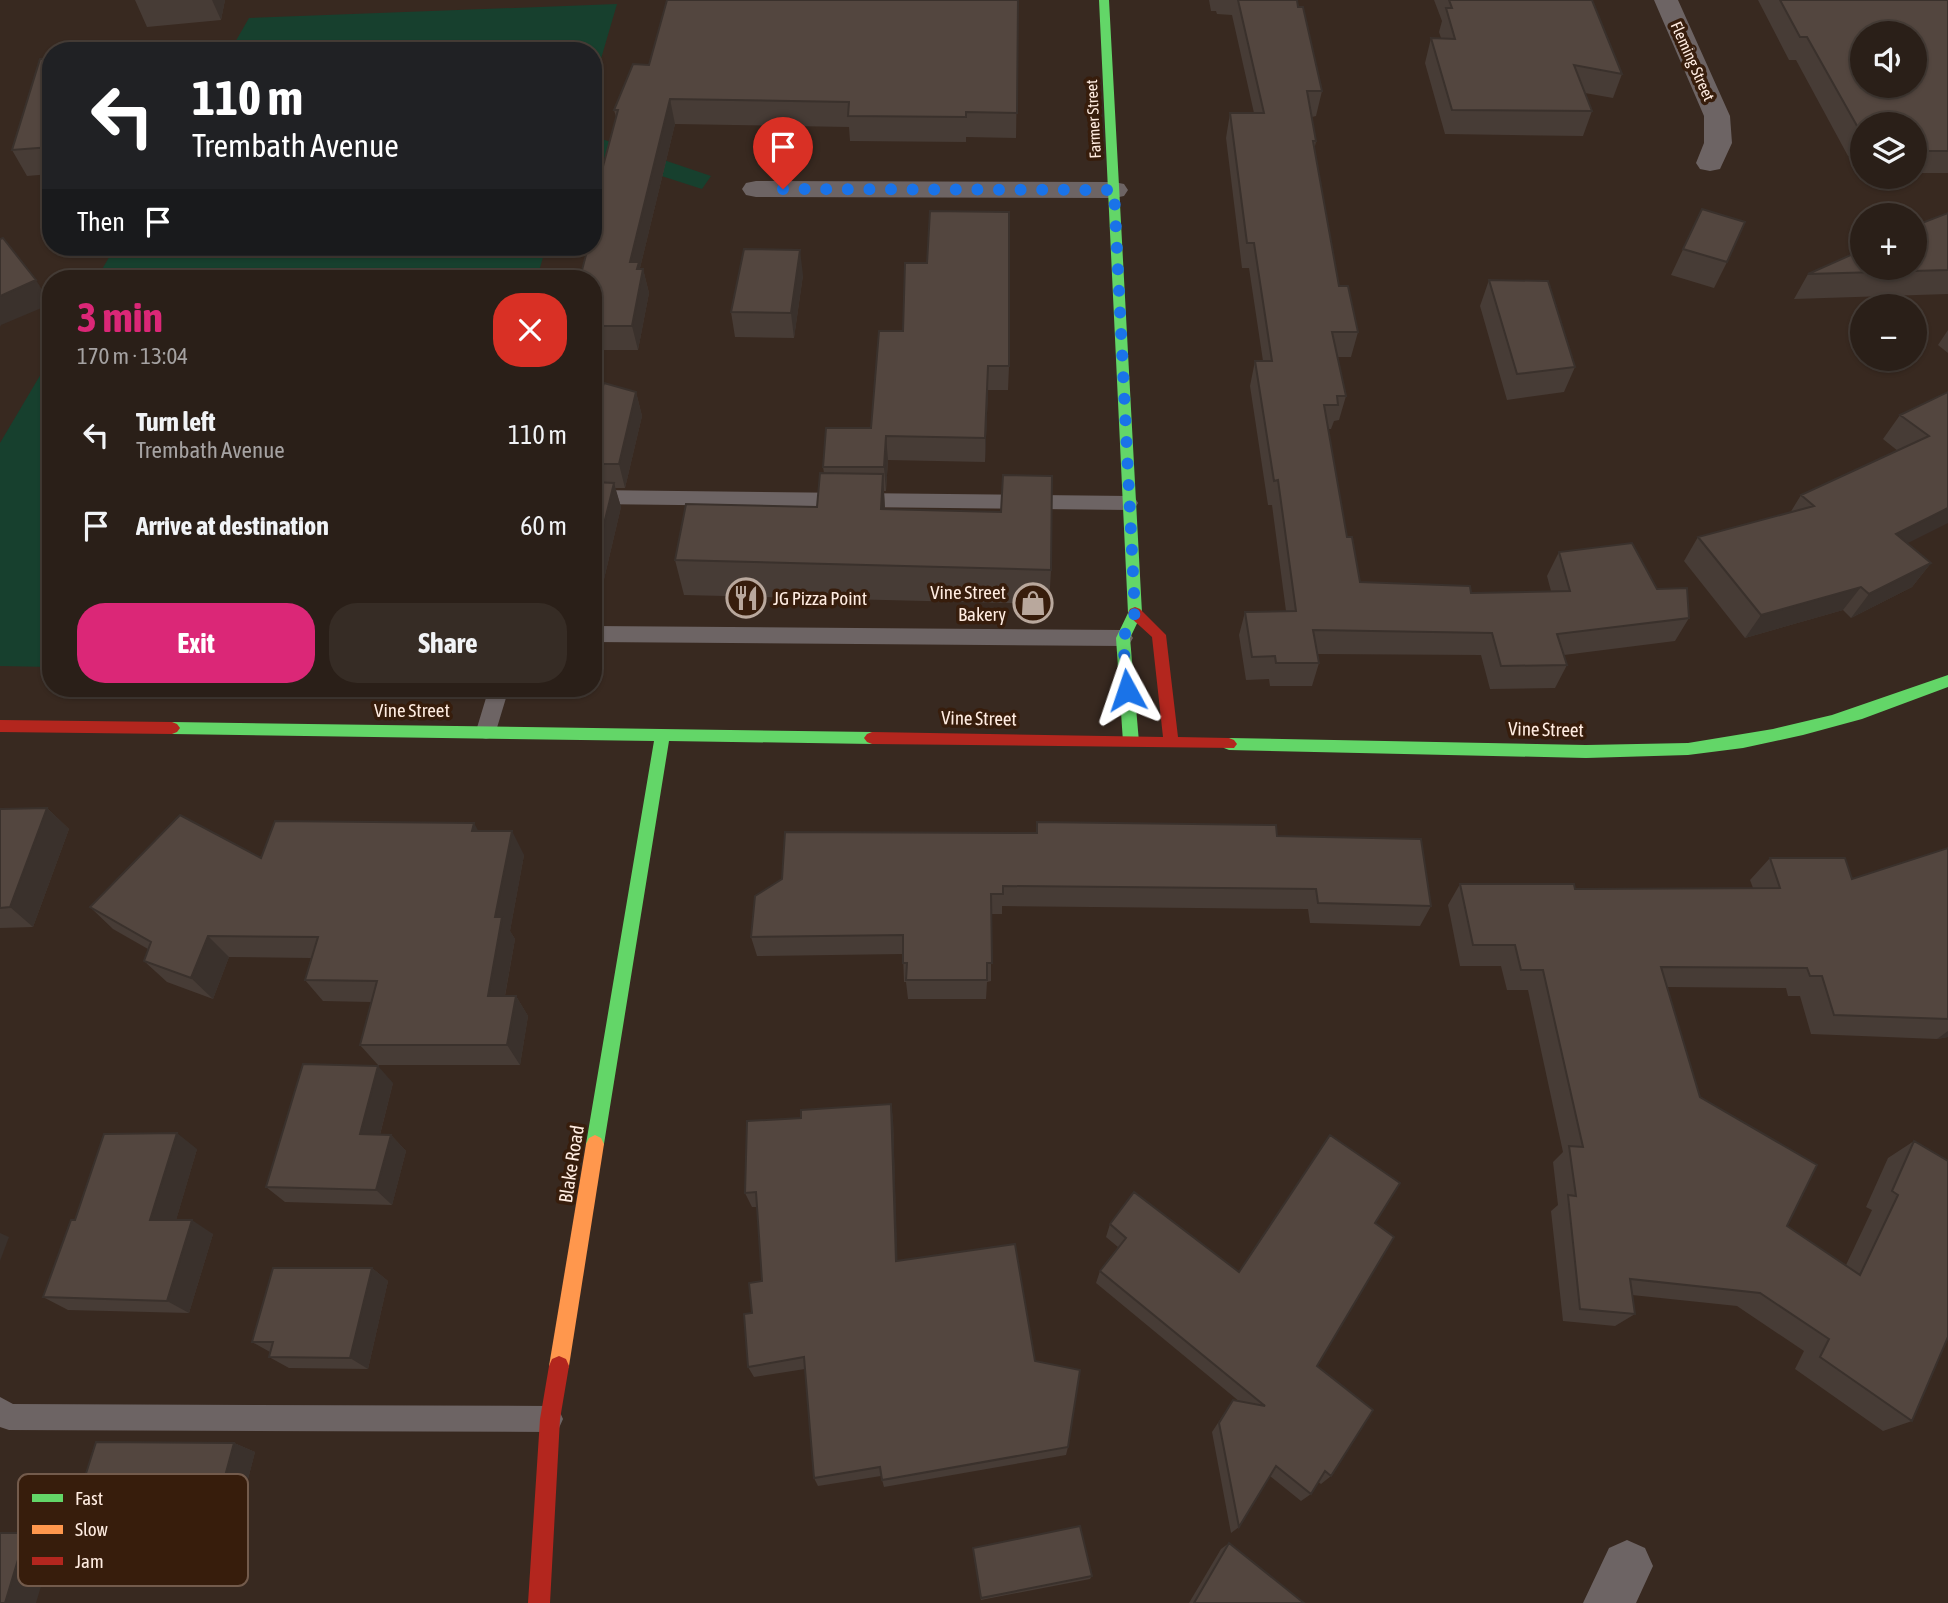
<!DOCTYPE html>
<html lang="en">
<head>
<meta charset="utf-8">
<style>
	:root { --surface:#2a1f18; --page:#362c25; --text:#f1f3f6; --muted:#a5a2a2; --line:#463d37; --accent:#db2777 }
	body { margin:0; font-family:"Asap Condensed",sans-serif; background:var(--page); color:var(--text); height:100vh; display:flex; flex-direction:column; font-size:26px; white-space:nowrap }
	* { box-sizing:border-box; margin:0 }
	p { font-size:23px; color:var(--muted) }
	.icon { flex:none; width:38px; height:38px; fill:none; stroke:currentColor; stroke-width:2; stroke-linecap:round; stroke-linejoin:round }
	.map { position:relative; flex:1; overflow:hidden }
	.side { position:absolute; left:42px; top:270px; width:560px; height:427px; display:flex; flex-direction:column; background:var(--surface); border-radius:28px; box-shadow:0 2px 5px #0004,0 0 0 2px var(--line) }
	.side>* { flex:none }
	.banner { position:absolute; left:42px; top:42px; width:560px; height:214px; border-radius:28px; box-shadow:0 2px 5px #0004,0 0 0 2px var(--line); background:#202124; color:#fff; overflow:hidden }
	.tools { position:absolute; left:1850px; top:21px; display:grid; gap:14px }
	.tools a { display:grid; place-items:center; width:77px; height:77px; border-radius:50%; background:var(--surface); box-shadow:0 2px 5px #0004,0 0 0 2px var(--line); font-size:35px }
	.pin { position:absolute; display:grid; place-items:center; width:60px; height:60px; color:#fff; margin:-72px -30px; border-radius:50% 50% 50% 0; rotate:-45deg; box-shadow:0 0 7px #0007 }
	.pin .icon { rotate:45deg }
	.me { position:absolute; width:77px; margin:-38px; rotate:355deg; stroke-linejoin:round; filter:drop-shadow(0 0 5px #0008) }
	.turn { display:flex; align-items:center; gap:24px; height:147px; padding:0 35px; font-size:32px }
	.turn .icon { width:91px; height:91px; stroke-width:2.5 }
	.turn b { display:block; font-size:49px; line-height:60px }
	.then { display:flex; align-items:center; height:66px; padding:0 35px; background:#0003; gap:14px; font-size:26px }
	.round { display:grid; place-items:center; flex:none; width:74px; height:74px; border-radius:28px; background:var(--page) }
	.summary { display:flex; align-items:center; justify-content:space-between; height:119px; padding:0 35px }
	h1 { font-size:42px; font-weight:700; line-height:52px; color:var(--accent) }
	.cta { display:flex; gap:14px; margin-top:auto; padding:14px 35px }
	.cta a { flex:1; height:80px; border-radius:28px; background:var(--accent); color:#fff; font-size:28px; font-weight:700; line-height:80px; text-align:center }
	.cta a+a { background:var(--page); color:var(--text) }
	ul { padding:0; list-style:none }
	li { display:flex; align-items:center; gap:21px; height:91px; padding:0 35px }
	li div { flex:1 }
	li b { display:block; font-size:26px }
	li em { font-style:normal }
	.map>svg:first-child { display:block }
</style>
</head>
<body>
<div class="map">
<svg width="1948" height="1603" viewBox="0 0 1948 1603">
	<rect width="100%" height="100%" fill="#382920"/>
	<path fill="#17402e" d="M617 4 593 86V51H230L249 18Z
		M593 136 711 176 702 189 593 154Z
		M115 247H546L537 278H97Z
		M51 357V667L0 666V443Z"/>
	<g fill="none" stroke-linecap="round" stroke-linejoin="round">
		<path fill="#6d6464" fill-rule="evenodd" d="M593 490 1129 496 1135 498 1138 503 1135 508 1129 510 593 504Z
			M593 626 1123 630 1130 633 1133 638 1130 643 1123 646 593 642Z
			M489 688H509L496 731 493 737 486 739 479 737 476 731Z
			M0 1397 13 1404 550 1406 559 1410 563 1419 559 1428 550 1432 9 1430 0 1427Z"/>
		<path fill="#6d6464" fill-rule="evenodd" d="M1654 0H1678L1730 116 1732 143 1720 169 1710 171 1700 169 1696 163 1704 143V116Z
			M756 181 1114 182 1124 184 1128 190 1124 196 1114 198 756 197 746 195 742 189 746 183Z
			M1627 1540 1645 1548 1653 1566 1636 1603H1583L1609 1548Z"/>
		<path fill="#63d668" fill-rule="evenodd" d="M1099 0H1109L1142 613 1130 638 1139 742 1136 746H1126L1123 742 1116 638 1128 613Z
			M1948 675V687L1862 719 1803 735 1743 748 1688 755 1586 758 1229 750 1224 748 1221 744 1224 740 1229 738 1586 745 1688 743 1773 729 1832 715Z
			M172 722 872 732 877 734 880 738 877 742 872 744 669 741 604 1144 601 1150 595 1153 589 1150 586 1144 654 741 172 734 167 732 164 728 167 724Z"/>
		<path fill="#ff974d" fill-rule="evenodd" d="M595 1135 601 1138 604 1144 569 1366 566 1373 559 1376 552 1373 549 1366 586 1144 589 1138Z"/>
		<path fill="#b3261e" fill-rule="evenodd" d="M1135 607 1140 609 1166 635 1178 737 1229 738 1234 740 1237 744 1234 748 872 744 867 742 864 738 867 734 872 732 1163 737 1152 637 1130 617 1128 613 1130 609Z
			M0 720 172 722 177 724 180 728 177 732 172 734 0 732Z
			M559 1356 566 1359 569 1366 560 1419 550 1603H528L540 1419 549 1366 552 1359Z"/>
	</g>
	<path fill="#473c36" d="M135 0H225L221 20 147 27Z
		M1209 0H1297L1322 91 1316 116 1312 117 1316 141 1314 151 1339 286 1358 332 1351 357H1338L1346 396 1339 420 1334 421 1331 429H1328L1347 537 1360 582 1471 593 1551 591 1547 576 1559 552 1657 589 1689 618 1675 641 1564 655 1567 665 1555 688 1490 689 1481 655 1317 654 1319 663 1312 686H1270L1269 679 1246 680 1239 635 1245 612 1286 611 1272 505H1268L1250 386 1255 361H1263L1249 268H1242L1226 138 1230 113H1254L1232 15 1217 14 1216 11H1211Z
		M1434 0H1592L1622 74 1613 98 1585 93 1592 111 1583 136 1445 134 1425 63 1431 38H1441L1439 32 1442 21Z
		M1758 0H1948V173H1914V124H1862V161L1859 156H1848L1796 60H1789Z
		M1018 10 1016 138 966 137V142L850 141 849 127 675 124 640 268 643 269 649 293 638 350H593V278L595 216 593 204 616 117 614 110 649 65Z
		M51 58V174L27 176 12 150Z
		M1702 209 1727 262 1714 288 1671 275Z
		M1948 213V294L1794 299 1808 274Z
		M803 275 794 338 735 337 731 312Z
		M1489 280 1575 367 1564 392 1507 400 1480 306Z
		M1948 330V353L1938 345Z
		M879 331 1009 366 1008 390H988L985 462 888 460 886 491H884L885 509 1051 570 1049 604 684 595 675 560 817 507 824 473 823 467 871 428Z
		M636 392 642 416 625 488H615L621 507 601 592H593V416Z
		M1948 392 1907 543 1931 563 1912 587 1851 618 1843 610 1745 638 1684 561 1698 537 1790 513 1801 495 1898 451 1883 439 1900 415Z
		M47 808 69 829 33 927 0 928V809Z
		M1037 822 1277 836 1431 906 1420 926 1310 923 1308 909 1002 906V914H991V981L987 982 986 999H908L906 982H904L903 954 757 956 751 937 1036 833Z
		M478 831 524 855 510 931 515 939 505 996H516L528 1016 520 1065H378L360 1045 371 1002 323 1001 305 980 311 958 229 957 213 999 167 982 144 961 148 949 113 929 90 907 261 858Z
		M1948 848V1037L1937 1039 1811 1034 1800 996H1788L1786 988 1667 987 1700 1097 1787 1226 1846 1265 1872 1210 1866 1207 1888 1158 1914 1141 1912 1421 1883 1431 1795 1369 1804 1351 1737 1306 1632 1295 1635 1314 1615 1326 1563 1321 1551 1211 1558 1205 1553 1162 1563 1152 1528 990H1507L1501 966H1460L1448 905 1460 884 1575 889 1753 888 1750 880 1770 858 1852 879Z
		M393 1083 380 1135H391L406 1151 392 1205 285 1202 266 1187Z
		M891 1104 893 1120 897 1261 1035 1361 1068 1447 1066 1455 884 1487 881 1476 818 1486 814 1478 805 1369 754 1377 748 1367 752 1313 762 1281 757 1207H752L745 1193 801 1118Z
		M197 1149 176 1220 213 1234 189 1313 68 1310 43 1297 75 1220Z
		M1375 1223 1317 1366 1331 1476 1321 1484 1318 1482 1311 1494 1301 1501 1270 1476 1239 1527 1231 1533 1212 1432 1233 1400 1240 1402 1096 1283 1100 1271 1118 1247 1106 1237 1110 1224 1239 1272Z
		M372 1268 388 1281 368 1369 289 1368 269 1357 270 1352 252 1342Z
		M234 1443 255 1452 228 1556 173 1555 167 1577 83 1576 55 1571Z
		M1229 1543 1304 1603H1189L1221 1549Z
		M973 1551 1092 1576 1090 1579 981 1600Z"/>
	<path fill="#3a312c" d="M212 0H225L221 20Z
		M670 99 675 124 640 268 642 276 643 269 649 293 638 350 632 326 630 262Z
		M800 250 803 275 794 338 791 313Z
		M36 280 51 304 1 325 0 327V296Z
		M988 366V390L985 462V438Z
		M636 392 642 416 625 488 619 464Z
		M886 436 888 460 886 491 884 467Z
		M883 474 885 510 881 509Z
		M614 483 621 507 601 592 593 569Z
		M1948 508V523L1878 558 1896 534Z
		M1931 563 1912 587 1851 618 1869 594Z
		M1861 587 1843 610 1745 638 1761 615Z
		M47 808 69 829 33 927 10 907Z
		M474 823 487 847 472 831Z
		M512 831 524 855 510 931 515 939 501 1017 488 996 495 917Z
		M208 936 229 957 213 999 191 978Z
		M516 996 528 1016 520 1065 507 1045Z
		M1948 1031V1037L1937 1039Z
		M378 1066 393 1083 376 1150 360 1134Z
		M891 1104 893 1120 898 1274 896 1261Z
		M177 1133 197 1149 172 1234 150 1220Z
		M391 1135 406 1151 392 1205 376 1190Z
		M192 1220 213 1234 189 1313 167 1301Z
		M0 1233 9 1237 0 1261Z
		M372 1268 388 1281 368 1369 350 1358Z
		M234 1443 255 1452 228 1556 205 1550Z
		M26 1533 55 1539 36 1603H5Z
		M148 1550 173 1555 167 1577 142 1572Z"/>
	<path fill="#53463f" stroke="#3a312c" stroke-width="2" fill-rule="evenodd" d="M667 0H1018L1017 113 966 112V117L848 116 849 102 670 99 630 262H639L637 269H643L632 326H593V278H580L588 247H593V225L598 206H593V204L618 110H614L633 64 649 65Z
		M1238 0H1297L1298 7H1303L1322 91H1307L1316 141H1313L1339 286H1348L1358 332H1332L1346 396H1337L1338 405H1324L1347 537H1352L1360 582 1470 586 1471 593 1570 591 1559 552 1632 543 1657 589 1687 588 1689 618 1557 634 1567 665 1501 666 1492 633 1313 630 1319 663H1276L1275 656 1252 657 1245 612 1296 611 1278 480 1274 481 1255 361H1272L1254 243H1247L1230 113H1264Z
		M1449 0H1592L1622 74 1574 65 1592 111 1452 110 1431 38 1455 39 1446 8H1452Z
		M1780 0H1948V151H1914V124H1862V133H1861L1807 37H1800ZM1862 33H1914V86H1862Z
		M160 48V51H132Z
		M51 58V147L12 150 40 59Z
		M1702 209 1745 222 1727 262 1683 249Z
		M930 211 1009 212V366H988L985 438 886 436 884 467H823L826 428H871L879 331H903L905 263H927Z
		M1948 213V270L1808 274 1862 250V268H1914V226Z
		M3 238 36 280 0 296V239Z
		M744 249 800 250 791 313 731 312Z
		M1489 280 1548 281 1575 367 1517 374Z
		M604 383 636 392 619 464H593V416Z
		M1948 392V508L1896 534 1931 563 1869 594 1861 587 1761 615 1698 537 1814 506 1801 495 1929 436 1900 415Z
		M820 473 883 474 881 509 1001 512 1003 475 1052 476 1051 570 675 560 686 504 817 507Z
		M593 482 614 483 593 569Z
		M47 808 10 907 0 908V809Z
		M180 815 261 858 275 821 474 823 472 831H512L495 917H502L488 996H516L507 1045H360L377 981 305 980 318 937 208 936 191 978 144 961 151 942 90 907Z
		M1037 822 1276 825 1277 836 1421 839 1431 906 1318 903 1316 889 1003 886V894H991L992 963H987V980H906L907 963H903V935L751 937 755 896 782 879 785 832 1037 833Z
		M1948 848V1019L1834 1015 1822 976H1810L1807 968 1661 967 1700 1097 1817 1165 1787 1226 1860 1275 1898 1195 1892 1191 1914 1141 1948 1161V1337L1912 1421 1820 1357 1829 1339 1760 1293 1630 1279 1635 1314 1580 1309 1568 1195 1576 1196 1569 1146 1583 1147 1543 970H1521L1515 945H1473L1460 884H1574L1575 889 1780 888 1770 858H1845L1852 879Z
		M303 1064 378 1066 360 1134 391 1135 376 1190 266 1187Z
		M891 1104 896 1261 1015 1244 1035 1361 1080 1370 1068 1447 882 1480 880 1467 814 1478 804 1357 748 1367 744 1314 752 1313 749 1283 762 1281 756 1192 745 1193 747 1121 801 1118V1110Z
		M177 1133 150 1220H192L167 1301 43 1297 71 1220H75L104 1134Z
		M1330 1135 1400 1183 1375 1223 1394 1237 1317 1366 1373 1410 1331 1476 1325 1471 1311 1494 1276 1466 1239 1527 1219 1423 1233 1400 1265 1406 1100 1271 1126 1238 1110 1224 1134 1192 1239 1272Z
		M273 1268H372L350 1358 269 1357 273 1342H252Z
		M96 1442 234 1443 205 1550H148L142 1572 55 1571Z
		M1080 1526 1092 1576 981 1598 973 1548Z
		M0 1533H26L5 1603H0Z
		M1229 1543 1304 1603H1194Z"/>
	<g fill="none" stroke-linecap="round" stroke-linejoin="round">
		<path stroke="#1a73e8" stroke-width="12" stroke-dasharray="0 21.6" d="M783 189 1114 190 1135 613 1123 638 1127 690"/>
	</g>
	<defs>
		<g id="restaurant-ring" transform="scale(2.0125)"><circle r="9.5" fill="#371d0c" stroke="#b9a89d" stroke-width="1.5"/><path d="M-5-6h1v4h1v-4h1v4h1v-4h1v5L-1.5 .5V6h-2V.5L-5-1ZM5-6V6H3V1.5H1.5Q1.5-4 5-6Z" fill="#b9a89d"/></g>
		<g id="shop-ring" transform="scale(2.0125)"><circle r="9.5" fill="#371d0c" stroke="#b9a89d" stroke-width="1.5"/><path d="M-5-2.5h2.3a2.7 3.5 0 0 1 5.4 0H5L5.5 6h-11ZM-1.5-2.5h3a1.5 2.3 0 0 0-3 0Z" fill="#b9a89d"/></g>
	</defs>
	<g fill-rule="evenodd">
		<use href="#restaurant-ring" x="746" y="598"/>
		<use href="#shop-ring" x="1033" y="603"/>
	</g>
	<g text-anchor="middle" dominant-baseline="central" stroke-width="7" stroke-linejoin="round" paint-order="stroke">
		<g font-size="16" fill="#ffece1" stroke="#371d0c">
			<text transform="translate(1693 61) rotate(66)">Fleming Street</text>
			<text transform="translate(1093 119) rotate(-93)">Farmer Street</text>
		</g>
		<g font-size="19" fill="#ffece1" stroke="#371d0c" text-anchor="end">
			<text x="1006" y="592">Vine Street<tspan x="1006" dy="22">Bakery</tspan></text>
			<text x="773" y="598" text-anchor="start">JG Pizza Point</text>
		</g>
		<g font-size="19" fill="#ffece1" stroke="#371d0c">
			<text x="412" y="710">Vine Street</text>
			<text transform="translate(979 718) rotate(1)">Vine Street</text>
			<text transform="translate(1546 729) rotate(1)">Vine Street</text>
			<text transform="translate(571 1164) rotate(-81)">Blake Road</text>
		</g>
	</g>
	<rect x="18" y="1474" width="230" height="112" rx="10" fill="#371d0c" stroke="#735b4c" stroke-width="2"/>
	<rect x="32" y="1494" width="31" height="8" fill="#63d668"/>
	<rect x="32" y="1525" width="31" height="9" fill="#ff974d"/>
	<rect x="32" y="1557" width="31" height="8" fill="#b3261e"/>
	<g font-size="19" fill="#ffece1">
		<text x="75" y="1505">Fast</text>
		<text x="75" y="1536">Slow</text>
		<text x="75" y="1568">Jam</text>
	</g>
</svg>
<div class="tools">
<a><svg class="icon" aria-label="sound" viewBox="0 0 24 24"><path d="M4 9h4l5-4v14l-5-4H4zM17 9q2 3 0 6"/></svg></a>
<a><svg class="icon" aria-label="layers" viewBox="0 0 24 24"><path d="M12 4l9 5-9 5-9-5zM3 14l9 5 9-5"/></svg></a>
<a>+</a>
<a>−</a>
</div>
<div class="pin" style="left:783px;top:189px;background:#d93025"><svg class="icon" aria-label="arrive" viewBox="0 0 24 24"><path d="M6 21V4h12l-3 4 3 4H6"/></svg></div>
<svg class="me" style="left:1127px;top:690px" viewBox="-20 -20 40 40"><path d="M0-17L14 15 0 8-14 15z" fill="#1a73e8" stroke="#fff" stroke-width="4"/></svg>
<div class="banner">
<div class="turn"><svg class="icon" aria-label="left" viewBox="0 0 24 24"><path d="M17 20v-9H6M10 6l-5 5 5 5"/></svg><div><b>110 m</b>Trembath Avenue</div></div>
<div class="then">Then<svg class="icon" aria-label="arrive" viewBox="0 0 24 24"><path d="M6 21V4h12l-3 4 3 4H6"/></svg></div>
</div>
<section class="side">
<div class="summary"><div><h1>3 min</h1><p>170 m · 13:04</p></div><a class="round" style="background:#d93025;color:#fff"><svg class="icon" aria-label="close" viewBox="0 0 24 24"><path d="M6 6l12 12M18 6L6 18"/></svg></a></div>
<ul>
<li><svg class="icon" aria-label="left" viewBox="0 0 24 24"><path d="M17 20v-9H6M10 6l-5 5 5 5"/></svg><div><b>Turn left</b><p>Trembath Avenue</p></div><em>110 m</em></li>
<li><svg class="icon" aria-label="arrive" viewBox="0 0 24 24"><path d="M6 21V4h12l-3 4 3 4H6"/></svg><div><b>Arrive at destination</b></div><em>60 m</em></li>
</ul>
<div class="cta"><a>Exit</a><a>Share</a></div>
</section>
</div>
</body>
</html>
